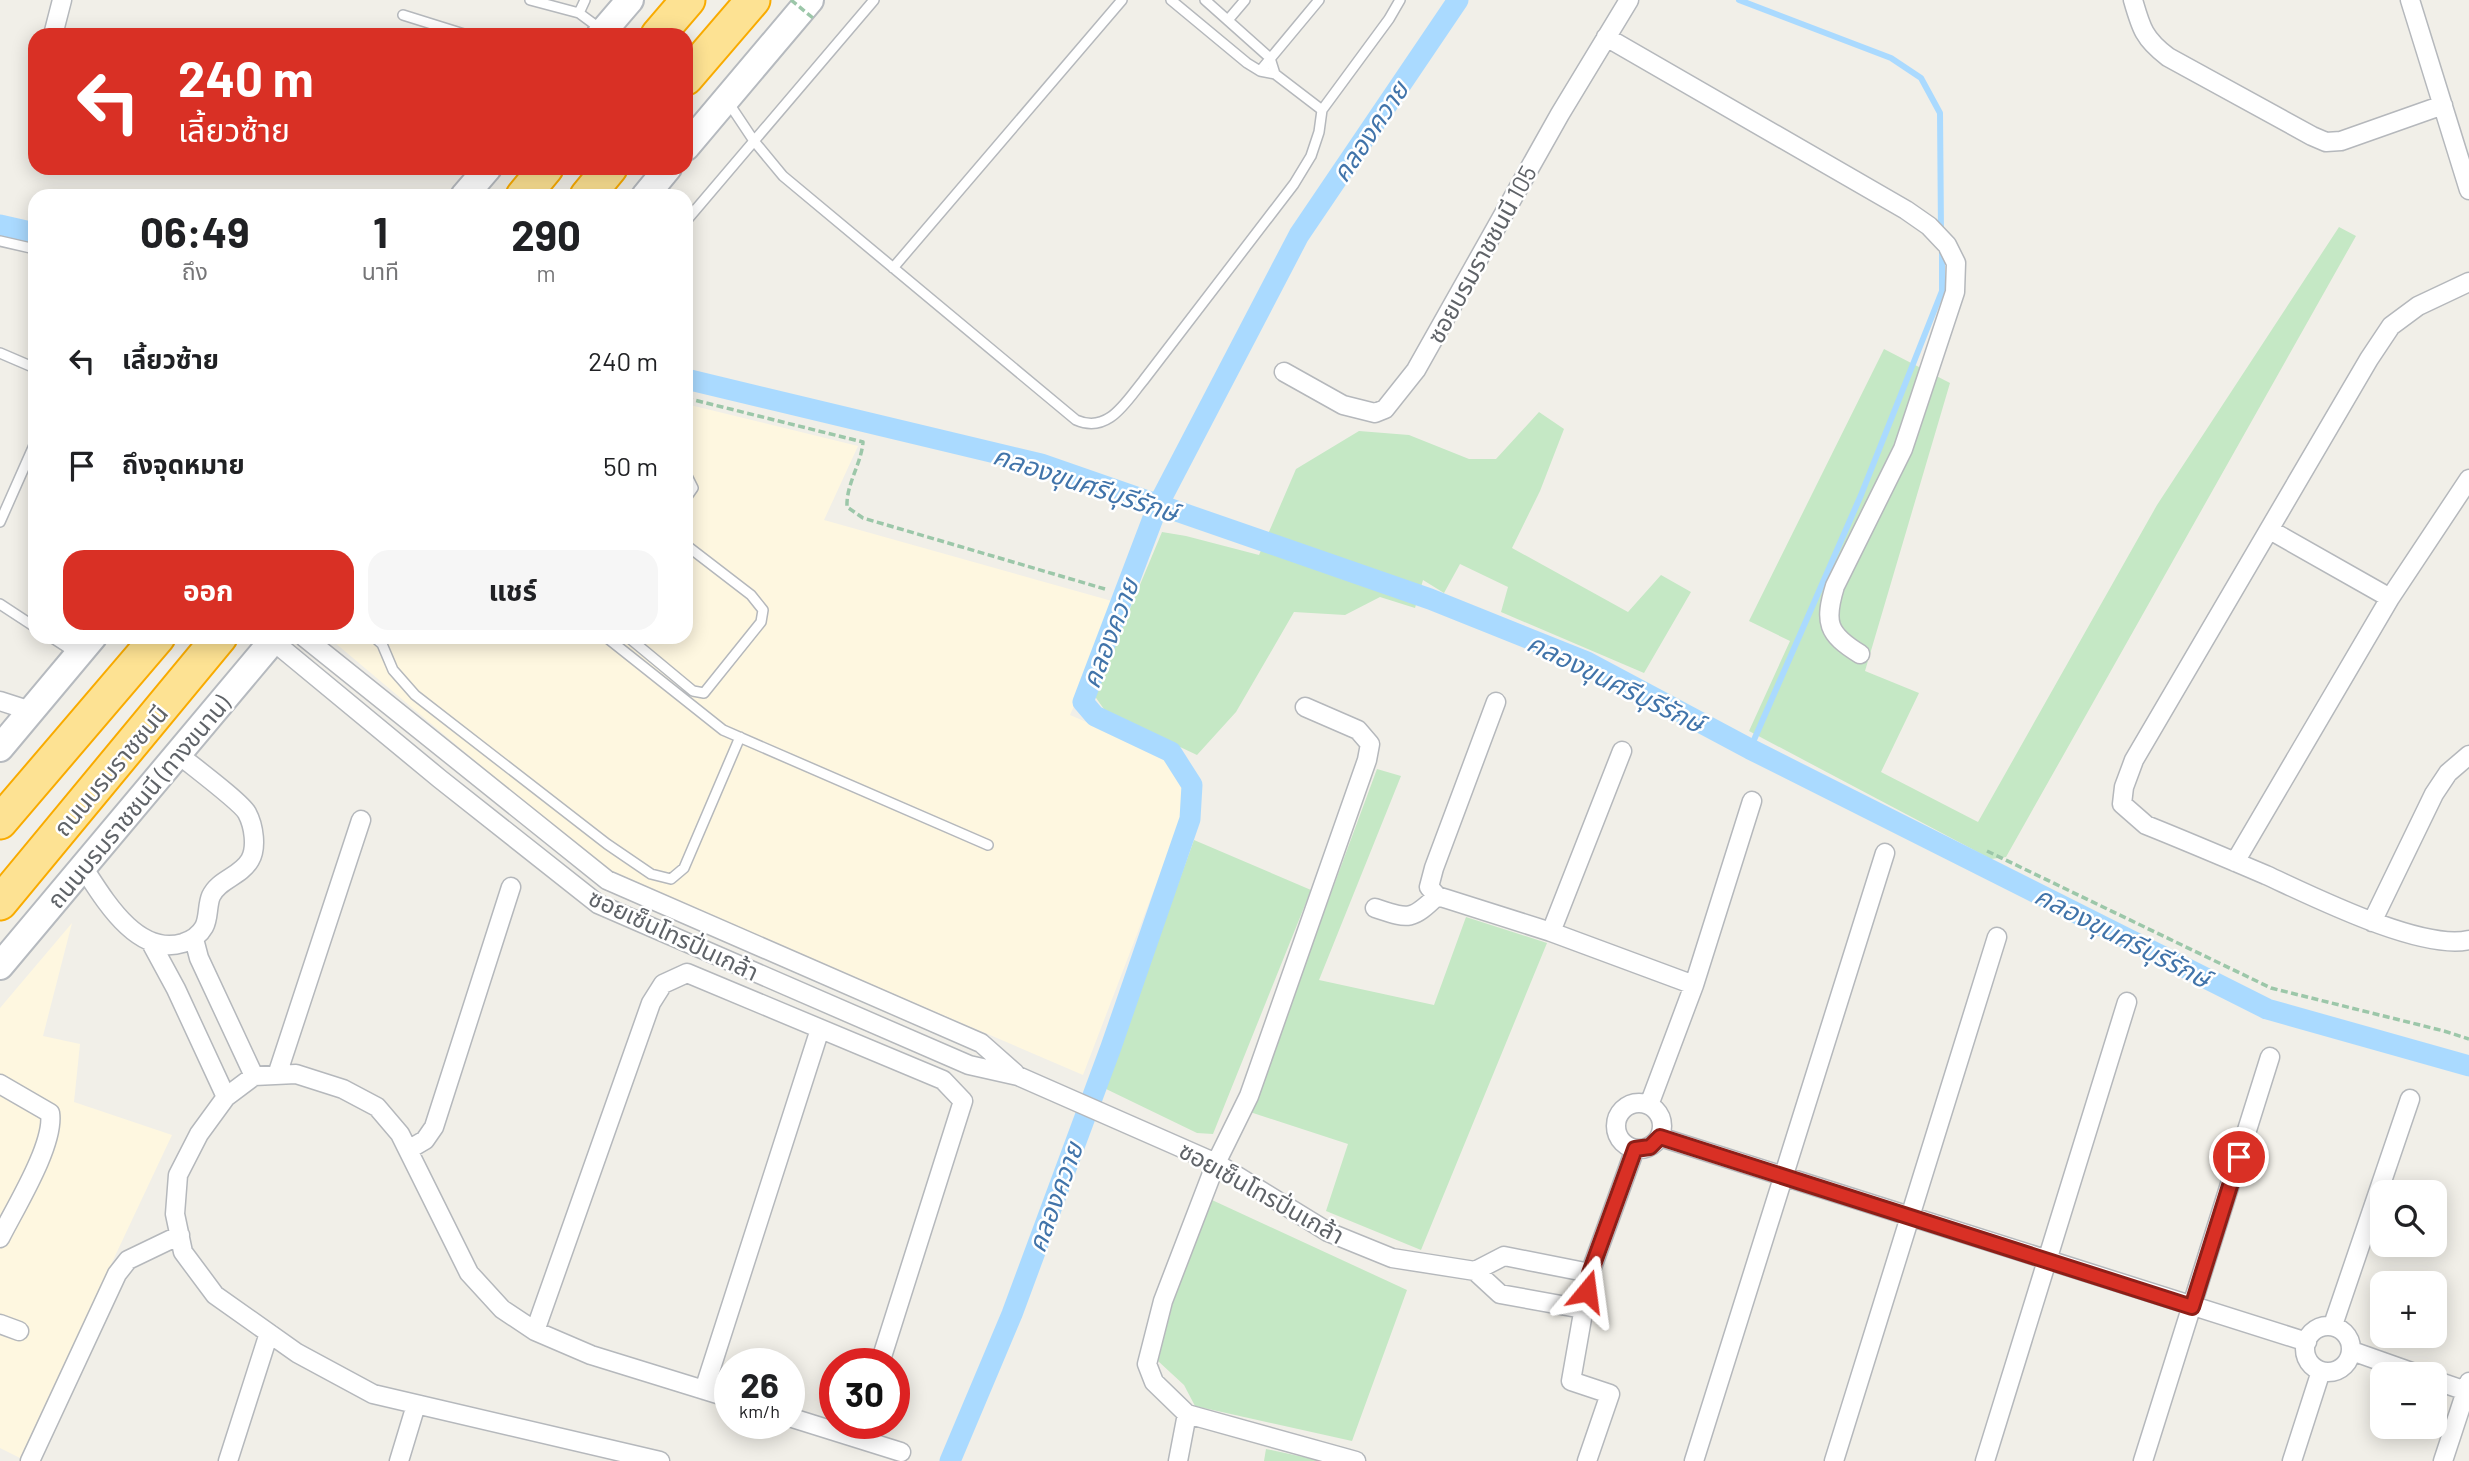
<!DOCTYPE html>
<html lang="th">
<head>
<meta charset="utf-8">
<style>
	:root { --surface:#fff; --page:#f6f6f6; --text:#202124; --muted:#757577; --accent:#d93025 }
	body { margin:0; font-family:Barlow,"Noto Sans Thai",sans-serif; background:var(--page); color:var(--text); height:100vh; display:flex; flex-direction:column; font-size:26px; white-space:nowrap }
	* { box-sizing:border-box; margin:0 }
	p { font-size:23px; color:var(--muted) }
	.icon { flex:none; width:38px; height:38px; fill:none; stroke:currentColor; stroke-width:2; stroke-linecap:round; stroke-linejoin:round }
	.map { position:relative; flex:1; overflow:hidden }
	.panel { position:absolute; left:28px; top:189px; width:665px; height:455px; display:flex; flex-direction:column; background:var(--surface); border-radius:21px; box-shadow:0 4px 18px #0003 }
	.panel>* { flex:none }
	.banner { position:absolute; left:28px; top:28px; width:665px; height:147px; border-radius:21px; box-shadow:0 4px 18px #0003; background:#d93025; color:#fff; overflow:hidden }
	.tools { position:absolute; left:2370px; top:1180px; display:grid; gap:14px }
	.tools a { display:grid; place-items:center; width:77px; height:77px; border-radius:14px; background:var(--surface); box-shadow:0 4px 18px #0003; font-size:35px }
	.speed { position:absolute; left:714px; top:1348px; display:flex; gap:14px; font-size:35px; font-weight:700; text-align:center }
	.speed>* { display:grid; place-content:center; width:91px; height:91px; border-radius:50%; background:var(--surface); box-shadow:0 4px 18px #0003; line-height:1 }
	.speed small { font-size:18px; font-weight:400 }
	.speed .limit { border:10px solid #d22; background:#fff; color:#111 }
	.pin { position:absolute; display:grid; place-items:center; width:60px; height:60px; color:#fff; margin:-30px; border:4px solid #fff; border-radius:50%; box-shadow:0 2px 7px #0007 }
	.me { position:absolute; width:77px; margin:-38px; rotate:16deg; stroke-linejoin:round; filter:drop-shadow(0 0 5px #0008) }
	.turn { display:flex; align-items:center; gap:24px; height:147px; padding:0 35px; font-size:32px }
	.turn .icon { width:91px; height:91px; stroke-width:2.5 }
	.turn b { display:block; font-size:49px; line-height:60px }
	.eta { display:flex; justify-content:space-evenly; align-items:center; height:119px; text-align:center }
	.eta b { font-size:42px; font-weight:700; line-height:49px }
	.primary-button { display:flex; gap:14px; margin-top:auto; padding:14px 35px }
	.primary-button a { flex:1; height:80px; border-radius:21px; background:var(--accent); color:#fff; font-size:28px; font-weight:700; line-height:80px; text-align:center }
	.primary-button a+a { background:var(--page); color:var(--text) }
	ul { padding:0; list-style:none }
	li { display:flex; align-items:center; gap:21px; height:105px; padding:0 35px }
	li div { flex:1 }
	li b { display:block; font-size:26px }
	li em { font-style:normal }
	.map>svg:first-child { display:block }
</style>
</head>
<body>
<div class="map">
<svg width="2469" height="1461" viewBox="0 0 2469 1461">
	<rect width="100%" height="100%" fill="#f1efe8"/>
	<path fill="#fef7e0" d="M686 404 858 446 824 520 1119 603 1070 715 1170 758 1184 782 1185 809 1083 1075 605 870 328 637H686Z
		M72 923 43 1036 80 1044 74 1102 172 1135 20 1458 0 1448V1008Z"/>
	<path fill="#c5e8c5" d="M2339 227 2356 236 2006 857 1991 859 1749 731 1790 641 1749 621 1884 349 1950 383 1865 671 1919 693 1881 772 1978 822 2157 505Z
		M1539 412 1564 429 1540 491 1512 548 1628 612 1661 575 1691 592 1644 673 1501 612 1508 587 1460 564 1444 593 1423 580 1415 608 1380 597 1345 615 1294 612 1236 712 1197 755 1106 712 1094 695 1162 532 1186 536 1259 555 1296 469 1359 431 1409 435 1469 459H1496Z
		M1377 769 1401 776 1319 980 1434 1005 1466 917 1547 943 1421 1250 1326 1211 1348 1144 1250 1112Z
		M1194 840 1311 890 1213 1134 1197 1133 1104 1088Z
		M1212 1200 1407 1290 1352 1441 1195 1406 1184 1385 1158 1361 1175 1295Z
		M1266 1449 1322 1461H1264Z"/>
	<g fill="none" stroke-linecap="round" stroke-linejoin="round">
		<path stroke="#aadaff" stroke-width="6" d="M1739 0 1891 58 1921 78 1940 113 1941 233
			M1750 749 1861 495 1942 291V247"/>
		<path stroke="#aadaff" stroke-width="21" d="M0 225 35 233
			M686 379 1041 464 1430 599 1587 662 1750 749 2267 1009 2469 1066
			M950 1461 1012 1314 1111 1047 1190 819 1192 785 1171 752 1095 716 1083 702 1158 505 1299 235 1458 0"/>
		<g stroke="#b5b8bc" stroke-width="12">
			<path id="lane" d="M530 0 579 13 602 30
				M1171 0 1247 63 1260 71 1275 74 1322 110
				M1205 0 1270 58 1275 74
				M579 13 585 0
				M403 15 467 35
				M1228 20 1245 0
				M1260 71 1319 0
				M728 102 754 141 783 176 1076 420C1108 434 1125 403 1143 381L1294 184 1311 156 1319 132 1322 110 1389 19 1400 0
				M686 221 874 0
				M0 241 35 249
				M893 268 1122 0
				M0 353 35 368
				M686 474 693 488 686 498
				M0 522 35 443
				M0 604 35 627
				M51 637 77 654
				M374 637 382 644 393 670 415 695 607 844 651 874 671 879 684 868 740 737
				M606 637 723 730 988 845
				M628 637 693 691 704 693 761 622 763 610 751 595 686 545"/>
		</g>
		<g stroke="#b5b8bc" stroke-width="21">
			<path id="street" d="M2133 0C2141 28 2144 39 2168 57L2312 136 2326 142 2341 141 2443 105
				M2410 0 2469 190
				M53 35 62 0
				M1606 37 1906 210 1929 226 1947 245 1956 263 1955 292 1903 449 1835 586C1824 622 1827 634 1860 654
				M2469 282 2418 306 2391 326 2369 359 2134 760 2124 787 2122 804 2146 825C2186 841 2226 858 2266 875 2312 896 2421 951 2469 940
				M1284 372 1343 405 1375 413 1385 409 1416 370 1560 114 1629 0
				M2270 530 2390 598
				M304 637 607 880 981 1043 1015 1073
				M273 641 440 779 598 904 969 1065 1018 1076 1216 1163 1328 1232 1392 1258 1475 1271
				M0 701 31 711
				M1496 702 1434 868 1429 887 1437 896 1447 899 1551 932 1694 985
				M1305 707 1358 730 1370 744 1367 760 1249 1096 1216 1163 1163 1301 1147 1364 1154 1382 1187 1414 1356 1461
				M2235 862 2390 598 2469 479
				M83 867C104 899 137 957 183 943 192 940 199 936 204 927 209 918 207 905 211 896 219 879 240 877 250 860 257 848 254 826 247 813 241 802 191 765 178 754
				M1375 908C1409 919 1411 921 1437 896
				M2372 922 2434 794 2448 773 2469 755
				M1551 932 1622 751
				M194 939 199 958 254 1076
				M150 941 176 989 226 1097
				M277 1075 361 820
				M0 1084 50 1113C55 1144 15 1208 0 1238
				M1616 1126a23 23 0 1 1 46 0a23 23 0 1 1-46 0Z
				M1649 1105 1694 985 1752 801
				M1660 1137 2307 1342
				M408 1150 425 1140 434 1127 511 887
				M1583 1309 1500 1294 1475 1271 1504 1256 1590 1273
				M0 1324 19 1331
				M2333 1325 2410 1099
				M2305 1349a23 23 0 1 1 46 0a23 23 0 1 1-46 0Z
				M535 1331 651 1003 663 984 687 973 943 1080 963 1101 880 1363
				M2352 1351 2417 1374
				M2434 1380 2469 1392
				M704 1390 820 1029
				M789 1417 901 1452
				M30 1461 117 1274 128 1260 180 1235
				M228 1461 269 1333
				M399 1461 416 1405
				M660 1461 373 1394 297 1353 215 1295 183 1252 175 1214 178 1175 199 1134 226 1097 254 1076 296 1074 343 1089 377 1107 400 1134 469 1273 502 1309 535 1331 591 1355 730 1398
				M1178 1461 1187 1414
				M1587 1461 1610 1394 1571 1381 1590 1273 1635 1149
				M1694 1461 1885 853
				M1834 1461 1997 937
				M1985 1461 2127 1002
				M2143 1461 2270 1057
				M2292 1461 2321 1371
				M2443 1461 2469 1382"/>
		</g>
		<g stroke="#b6babf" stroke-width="30">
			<path id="secondary" d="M600 35 630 0
				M686 147 810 0
				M464 196 488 168
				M645 196 668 168
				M0 748 93 637
				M0 966 276 637"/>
		</g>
		<g stroke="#f9ab00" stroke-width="37">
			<path id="highway" d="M658 35 688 0
				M686 78 753 0
				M523 196 546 168
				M587 196 610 168
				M0 822 158 637
				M0 903 220 637"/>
		</g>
		<path stroke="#9cc7a9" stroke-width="3.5" stroke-dasharray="7 3.5" stroke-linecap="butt" d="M686 398 863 442C861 465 846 484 847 507L863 518 1105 589
			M1987 851 2271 988 2444 1031 2469 1039"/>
		<use href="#lane" stroke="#fff" stroke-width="9"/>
		<use href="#street" stroke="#fff" stroke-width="18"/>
		<use href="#secondary" stroke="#fff" stroke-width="26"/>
		<use href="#highway" stroke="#fde293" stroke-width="33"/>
		<path stroke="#9cc7a9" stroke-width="3.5" stroke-dasharray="7 3.5" stroke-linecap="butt" d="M791 0 813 18"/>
	</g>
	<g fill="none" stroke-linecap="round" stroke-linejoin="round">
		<g stroke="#8d1f18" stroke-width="18">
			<path id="route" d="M1587 1291 1590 1273 1635 1149 1650 1147 1660 1137 2192 1307 2239 1157"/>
		</g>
		<use href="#route" stroke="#d93025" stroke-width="12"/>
	</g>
	<g text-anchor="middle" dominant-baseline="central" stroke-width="5" stroke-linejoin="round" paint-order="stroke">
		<g font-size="24" fill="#5f6368" stroke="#fff">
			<text transform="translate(1481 254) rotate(-61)">ซอยบรมราชชนนี 105</text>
			<text transform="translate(110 770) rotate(-50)">ถนนบรมราชชนนี</text>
			<text transform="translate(138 801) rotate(-50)">ถนนบรมราชชนนี (ทางขนาน)</text>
			<text transform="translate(674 934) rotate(25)">ซอยเซ็นโทรปิ่นเกล้า</text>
			<text transform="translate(1262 1192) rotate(29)">ซอยเซ็นโทรปิ่นเกล้า</text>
		</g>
		<g font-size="26" font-style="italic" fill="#4174aa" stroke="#fff">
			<text transform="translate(1369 131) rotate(-56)">คลองควาย</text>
			<text transform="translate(1086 483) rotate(18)">คลองขุนศรีบุรีรักษ์</text>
			<text transform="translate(1109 633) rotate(-69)">คลองควาย</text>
			<text transform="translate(1616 682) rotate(26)">คลองขุนศรีบุรีรักษ์</text>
			<text transform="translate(2123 936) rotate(27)">คลองขุนศรีบุรีรักษ์</text>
			<text transform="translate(1054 1197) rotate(-70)">คลองควาย</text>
		</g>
	</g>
</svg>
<div class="tools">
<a><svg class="icon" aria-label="search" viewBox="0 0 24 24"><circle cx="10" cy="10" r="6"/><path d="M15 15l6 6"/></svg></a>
<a>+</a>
<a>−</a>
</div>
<div class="speed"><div>26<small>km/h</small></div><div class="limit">30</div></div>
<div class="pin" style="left:2239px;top:1157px;background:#d93025"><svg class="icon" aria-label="arrive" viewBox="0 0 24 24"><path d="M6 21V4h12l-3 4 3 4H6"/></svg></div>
<svg class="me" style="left:1587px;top:1291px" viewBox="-20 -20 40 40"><path d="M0-17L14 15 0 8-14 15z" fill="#d93025" stroke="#fff" stroke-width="4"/></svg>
<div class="banner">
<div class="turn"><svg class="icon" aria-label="left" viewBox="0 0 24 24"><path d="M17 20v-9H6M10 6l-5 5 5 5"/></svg><div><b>240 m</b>เลี้ยวซ้าย</div></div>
</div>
<section class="panel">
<div class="eta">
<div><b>06:49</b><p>ถึง</p></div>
<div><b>1</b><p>นาที</p></div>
<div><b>290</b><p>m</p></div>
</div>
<ul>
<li><svg class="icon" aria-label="left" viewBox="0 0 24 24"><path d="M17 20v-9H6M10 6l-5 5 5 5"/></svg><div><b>เลี้ยวซ้าย</b></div><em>240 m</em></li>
<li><svg class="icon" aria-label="arrive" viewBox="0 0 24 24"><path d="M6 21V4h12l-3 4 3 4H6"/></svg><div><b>ถึงจุดหมาย</b></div><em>50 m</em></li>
</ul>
<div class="primary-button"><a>ออก</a><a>แชร์</a></div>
</section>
</div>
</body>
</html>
